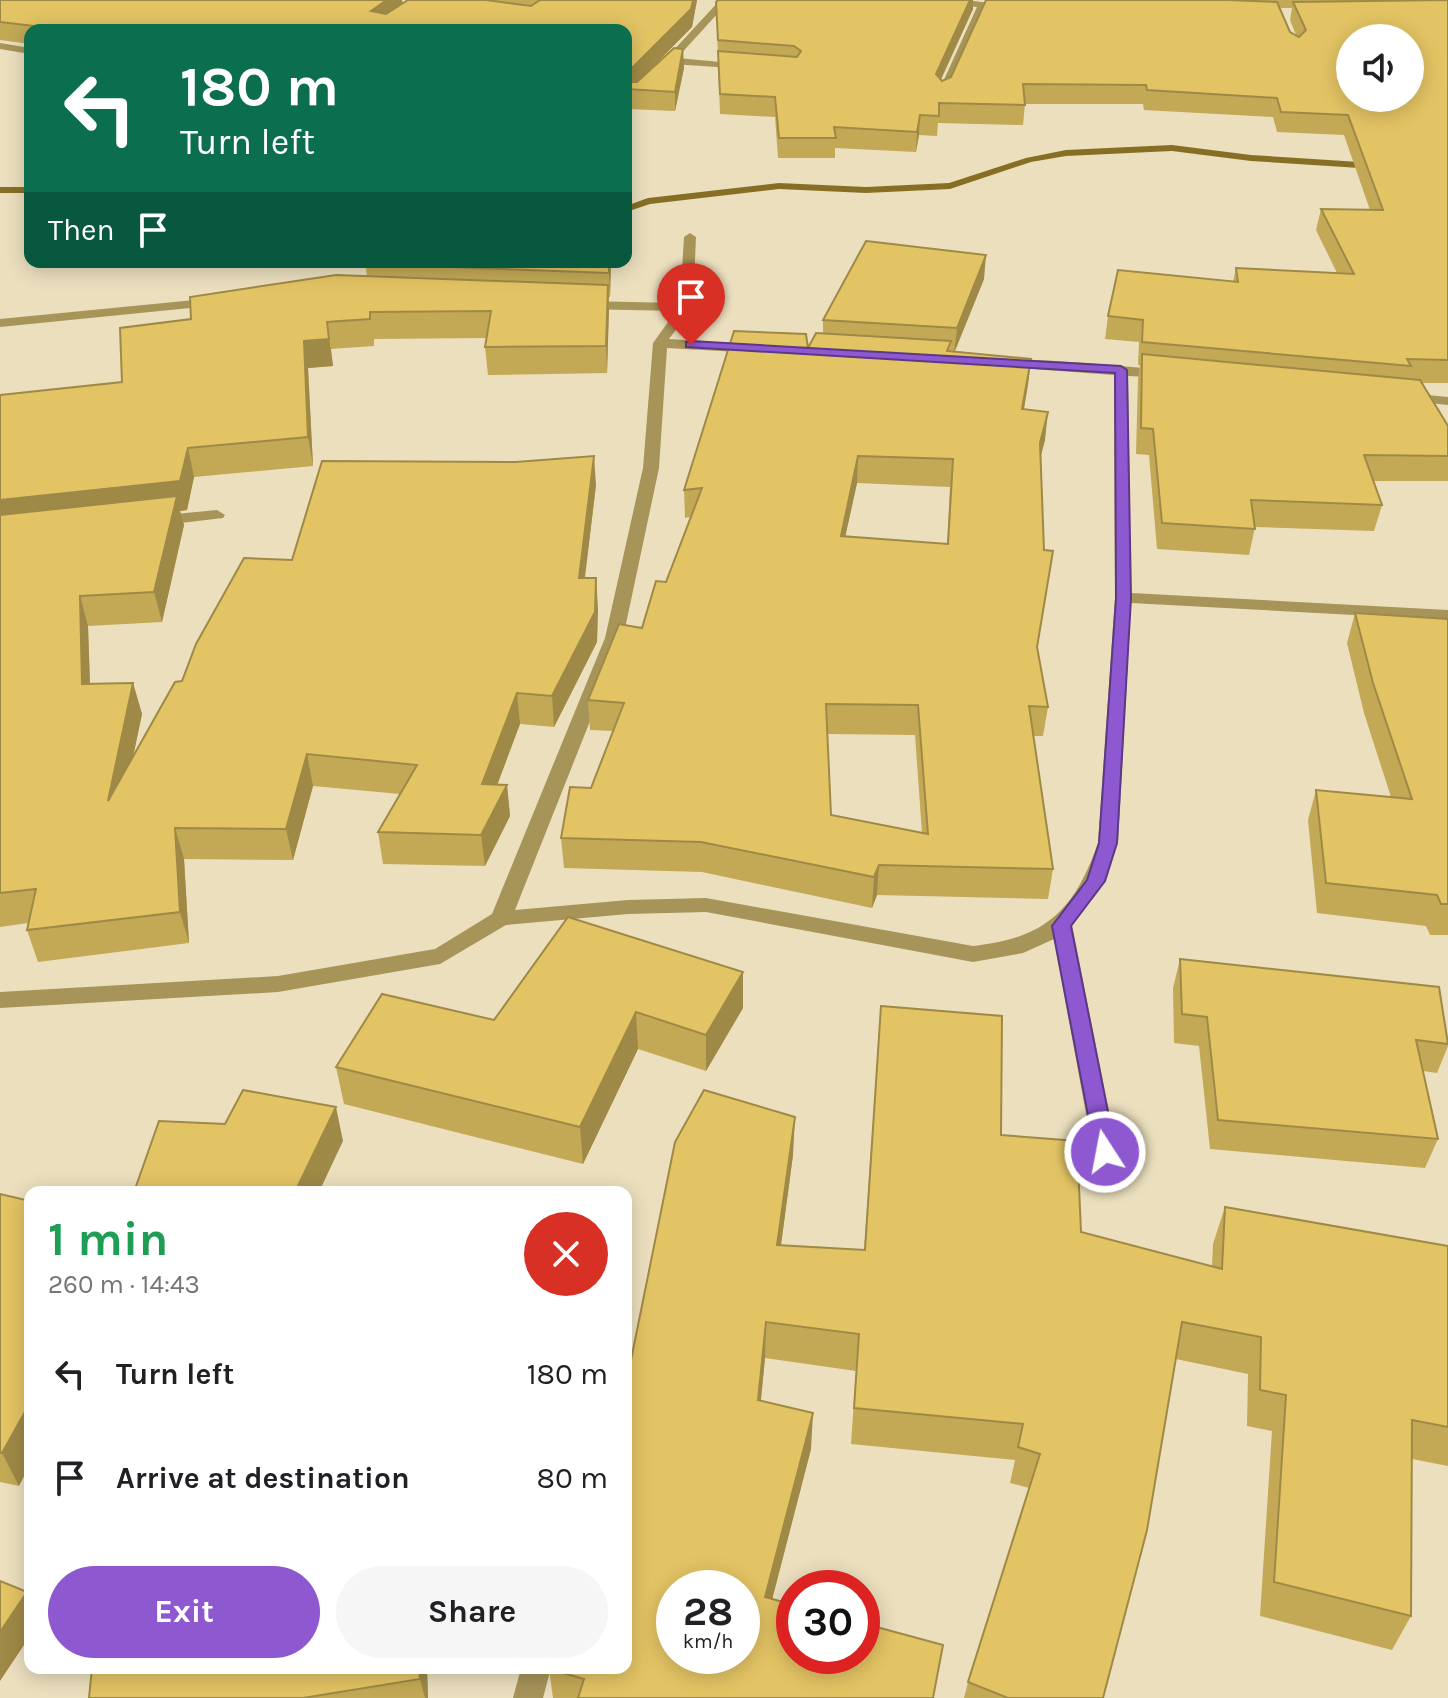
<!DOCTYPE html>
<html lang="en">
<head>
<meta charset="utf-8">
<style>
	:root { --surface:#fff; --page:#f6f6f6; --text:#202124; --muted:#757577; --accent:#8e58d0 }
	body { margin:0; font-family:Karla,sans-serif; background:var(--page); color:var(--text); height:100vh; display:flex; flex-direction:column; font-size:30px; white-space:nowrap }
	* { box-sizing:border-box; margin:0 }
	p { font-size:26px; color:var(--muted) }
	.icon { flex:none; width:44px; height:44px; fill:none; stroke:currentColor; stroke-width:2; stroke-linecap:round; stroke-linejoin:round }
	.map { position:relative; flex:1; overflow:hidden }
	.drawer { position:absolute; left:24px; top:1186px; width:608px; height:488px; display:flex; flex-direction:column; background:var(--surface); border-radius:16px; box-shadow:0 4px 20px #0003 }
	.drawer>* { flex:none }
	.top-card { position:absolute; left:24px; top:24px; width:608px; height:244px; border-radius:16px; box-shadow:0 4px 20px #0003; background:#0b6e4f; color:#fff; overflow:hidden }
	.fabs { position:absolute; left:1336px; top:24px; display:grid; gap:16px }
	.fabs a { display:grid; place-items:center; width:88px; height:88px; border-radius:50%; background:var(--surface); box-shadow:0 4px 20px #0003; font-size:40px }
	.speed { position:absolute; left:656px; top:1570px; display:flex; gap:16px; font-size:40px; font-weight:700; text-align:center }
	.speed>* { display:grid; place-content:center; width:104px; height:104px; border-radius:50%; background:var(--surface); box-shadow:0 4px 20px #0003; line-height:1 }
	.speed small { font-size:20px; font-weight:400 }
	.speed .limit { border:12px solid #d22; background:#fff; color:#111 }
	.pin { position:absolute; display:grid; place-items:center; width:68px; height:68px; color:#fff; margin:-82px -34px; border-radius:50% 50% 50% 0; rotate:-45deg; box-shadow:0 0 8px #0007 }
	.pin .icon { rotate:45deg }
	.me { position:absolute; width:88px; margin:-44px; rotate:349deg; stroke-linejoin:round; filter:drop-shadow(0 0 6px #0008) }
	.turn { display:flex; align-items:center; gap:28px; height:168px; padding:0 24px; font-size:36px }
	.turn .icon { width:104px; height:104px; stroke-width:2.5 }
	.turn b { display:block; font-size:56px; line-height:68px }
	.then { display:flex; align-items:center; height:76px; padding:0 24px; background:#0003; gap:16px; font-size:30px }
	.round { display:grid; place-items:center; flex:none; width:84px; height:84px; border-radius:42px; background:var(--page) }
	.head { display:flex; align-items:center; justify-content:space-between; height:136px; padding:0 24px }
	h1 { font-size:48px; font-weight:700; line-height:60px; color:#1e9e55 }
	.cta { display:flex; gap:16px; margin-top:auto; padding:16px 24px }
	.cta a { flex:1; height:92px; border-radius:48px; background:var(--accent); color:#fff; font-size:32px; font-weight:700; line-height:92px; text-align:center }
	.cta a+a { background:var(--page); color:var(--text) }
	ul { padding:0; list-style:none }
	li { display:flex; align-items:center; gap:24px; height:104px; padding:0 24px }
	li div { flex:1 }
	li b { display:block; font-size:30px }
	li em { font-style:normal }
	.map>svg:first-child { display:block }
</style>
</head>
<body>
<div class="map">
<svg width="1448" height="1698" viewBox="0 0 1448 1698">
	<rect width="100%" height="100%" fill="#ebdfbe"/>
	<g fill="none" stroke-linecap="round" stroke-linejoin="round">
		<path fill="#866f24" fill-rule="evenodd" d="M1172 145 1251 155 1375 163 1380 166 1375 169 1251 161 1172 151 1066 156 1031 162 950 189 866 193 779 189 650 204 626 212V206L648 198 779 183 866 187 949 183 1026 158 1066 150Z
			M0 187H30V193H0Z"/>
		<path fill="#a79459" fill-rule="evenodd" d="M720 0H730L677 58 742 64 746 69 672 64 667 70H659V66Z
			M923 0H966L1013 6 1008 9 986 7 947 95 942 98 937 95 977 7Z
			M0 43 30 48V54L0 49Z
			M690 233 696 237 693 307 669 339 756 345 763 349 756 353 667 348 659 468 623 638 515 910 628 900 706 898 973 946C1046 938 1074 911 1098 843L1115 598 1114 375 1004 367 999 366V360C1017 357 1165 367 1174 374L1167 378 1128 376 1131 593 1448 610V620L1131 603 1118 843 1099 890 1072 925 1117 1152 1113 1159 1105 1161 1097 1159 1093 1152 1054 939 1023 953 973 962 706 912 628 914 506 925 440 964 278 992 0 1008V992L278 976 435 949 492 914 605 638 643 468 653 343 676 311 582 309 575 305 582 301 680 303 684 237Z
			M215 298 220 299V305L0 327V319Z
			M1406 393 1448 397V405L1401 400V394Z
			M217 510 225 515 223 518 155 526 147 521 155 516Z
			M521 1668H551L543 1698H513Z"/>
	</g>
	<path fill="#c3a956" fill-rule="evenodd" d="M0 0H402L403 4 408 0H697L692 27 645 74 684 68 675 111 627 109 626 111V30H30V44L0 40V41Z
		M986 0H1448V383H1422L1448 426V481H1373L1382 505 1374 531 1255 527 1249 555 1157 549 1149 455 1136 454 1138 379 1140 365H1138L1139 342 1105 339 1108 316 1233 282 1236 268 1337 273 1316 230 1321 209 1370 210 1344 135 1277 132 1273 117 1144 110 1143 104H1025L1023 125 938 123 937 136 919 135 916 152 835 148V158H778L775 117 720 114 716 2 973 9 941 80 942 81 951 77ZM1279 8H1292L1290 20 1296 35 1290 32Z
		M365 262H611L610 297H609L607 373 488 375 485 347 487 338 374 339V346L331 349 333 366 308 368 313 466 194 477 187 510 180 511 184 525 162 622 88 626 90 684 133 683 142 714 133 757 182 681 292 560 596 485 585 578 598 608 597 642 554 727 520 724 497 784 507 785 510 816 485 866 383 864 378 832 400 794 313 786 293 860 184 859 189 943 38 962 27 930 28 923 0 927V395L122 382 191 319 367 276Z
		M984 279 955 351 1031 359 1024 409 1045 440 1041 455 1044 550 1053 551 1037 649 1048 707 1043 736H1033L1053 869 1048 899 877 895 872 908 702 872 564 868 561 838 591 788 613 731 590 730 588 700 642 628 666 582 690 517 685 518 684 490 808 348 823 334V320ZM857 483 950 487 947 544 845 537ZM827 734 915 735 922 833 831 815Z
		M1355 613 1448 619V935H1430L1426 926 1317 913 1308 820 1316 790 1391 797 1364 713 1347 643Z
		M1180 959 1448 1037V1046L1437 1073 1423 1071 1438 1139 1425 1168 1210 1149 1199 1046 1174 1043 1173 988Z
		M743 972V1008L706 1071 638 1049 583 1164 344 1104 336 1067 494 1020Z
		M881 1006 1001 1135 1081 1232 1212 1266 1213 1244 1225 1207 1448 1246V1466L1412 1459 1411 1616 1392 1650 1260 1616 1272 1431 1247 1426 1248 1374 1176 1359 1103 1698H964L968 1682 1029 1488 1010 1483 1015 1460 851 1444 856 1371 765 1358 761 1401 811 1449 772 1599 933 1698H553L549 1669 626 1668 629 1370 793 1155 781 1245 864 1250Z
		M0 1194 19 1486 0 1482Z
		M427 1668 428 1698H89Z"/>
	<path fill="#9f8946" d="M387 0H402L403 8 373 30 371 11Z
		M693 0H697L692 27 631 89H627V109L626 111V74Z
		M970 0H973V9L934 94 936 74Z
		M683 49 684 68 675 111V92Z
		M920 115 919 135 916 152 917 132Z
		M986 255 984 279 954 353 957 328Z
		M609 262H611L610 297 609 273Z
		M608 285 609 311 607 373 606 346Z
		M327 322 333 366 308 368 313 466 308 437 304 341Z
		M1031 359 1028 385 1019 437 1022 409Z
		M1048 412 1045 440 1037 470 1040 443Z
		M188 448 194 477 187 510 180 511 184 525 162 622 154 592 0 530V500Z
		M594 456 596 485 581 608 579 578Z
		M858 456 857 483 839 565 841 536Z
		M596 578 598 608 597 642 554 727 552 696Z
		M80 596 88 626 91 715 82 684Z
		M133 683 142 714 117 833 108 801Z
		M517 693 520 724 486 815 482 784Z
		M307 754 313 786 293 860 286 829Z
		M507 785 510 816 485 866 481 835Z
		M175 828 184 859 189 943 180 912Z
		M879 865 877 895 872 908 874 877Z
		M743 972V1008L706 1071V1035Z
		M636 1012 638 1049 583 1164 580 1127Z
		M336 1107 343 1141 319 1192H295Z
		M795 1117 793 1155 776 1282 777 1245Z
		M766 1322 765 1358 757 1436 758 1400Z
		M30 1403V1465L19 1486 2 1453Z
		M813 1413 811 1449 764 1631 765 1597Z
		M27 1592 30 1596V1636L0 1681V1632Z
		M419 1668H427L428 1698H425L420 1679Z"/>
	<path fill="#e3c464" stroke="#9f8946" stroke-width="2" fill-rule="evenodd" d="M0 0H387L371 11 386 14 408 0H486L531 6 540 0H693L691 9 626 74V30H68L0 22Z
		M718 0H970L936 74 942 81 951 77 986 0H1228L1277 2 1290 32 1299 37 1306 30 1293 2 1448 0V360L1407 359 1411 366 1142 342 1143 320 1108 316 1118 270 1238 282 1236 268 1354 274 1321 209 1383 210 1348 115 1281 112 1277 98 1147 90 1146 85 1023 84 1025 105 939 103V116L920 115 917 132 834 127 836 138H779L775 97 720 94 718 51 797 57 801 51 794 46 718 40 716 2ZM1350 38H1410V98H1350Z
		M674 48 683 49 675 92 627 89 626 90V82H637Z
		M866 241 986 255 957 328 823 320Z
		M365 262H609V273L365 264Z
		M336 275 608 285 606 346 485 347 491 311 370 312V319L327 322 329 339 304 341 308 437 188 448 180 481 0 500V395L122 382 120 328 191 319 190 297Z
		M734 331 806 334 808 348 816 333 951 341 947 351 1031 359 1022 409 1048 412 1040 443 1044 550 1053 551 1037 647 1048 707 1029 706 1053 869 879 865 874 877 701 842 561 838 570 787 591 788 624 703 588 700 619 624 642 628 656 581 666 582 702 488 684 490ZM858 456 953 459 948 544 841 536ZM826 704 918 705 928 834 831 815Z
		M1142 354 1420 380 1448 426V456L1364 455 1382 505 1251 500 1255 529 1162 523 1153 429 1141 428Z
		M594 456 579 578H596L595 612 552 696 517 693 482 784 507 785 481 835 378 832 417 765 307 754 286 829 175 828 180 912 27 930 36 889 0 893V515L177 496 154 592 80 596 82 684 133 683 108 801 175 682 182 681 196 644 244 558 292 560 322 461 516 462Z
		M1355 613 1448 619V904H1441L1437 895 1326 883 1316 790 1412 799 1373 683Z
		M568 917 743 972 706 1035 636 1012 580 1127 336 1067 382 994 494 1020Z
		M1180 959 1439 987 1448 1044 1416 1040 1438 1139 1218 1120 1207 1017 1182 1014Z
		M881 1006 1002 1016 1001 1135 1077 1141 1081 1232 1222 1269 1225 1207 1448 1246V1427L1412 1420 1411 1616 1274 1582 1286 1395 1260 1390 1261 1337 1182 1322 1147 1530 1103 1698H1008L968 1682 1040 1454 1018 1447 1023 1424 854 1408 859 1334 766 1322 758 1400 813 1413 765 1597 794 1605V1656H862V1623L943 1645 933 1698H578L584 1679 549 1669V1668H626V1369L629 1370 675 1142 704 1090 795 1117 777 1245 865 1250ZM674 1588H742V1656H674Z
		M243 1090 336 1107 295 1192H134L159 1121 225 1124Z
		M0 1194 30 1201V1403L2 1453H0Z
		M0 1581 27 1592 0 1632Z
		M92 1668H419L420 1679 303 1698H89Z"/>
	<path fill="#8e58d0" stroke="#5c3987" stroke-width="2" d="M691 341 1121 366 1127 370 1131 598 1117 843 1105 881 1071 926 1116 1152 1113 1158 1105 1161 1095 1152 1052 926 1087 880 1099 843 1116 598 1115 373 686 347V342Z"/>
</svg>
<div class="fabs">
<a><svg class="icon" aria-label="sound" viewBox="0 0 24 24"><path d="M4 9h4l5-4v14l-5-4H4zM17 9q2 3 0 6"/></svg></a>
</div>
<div class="speed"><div>28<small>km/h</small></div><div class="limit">30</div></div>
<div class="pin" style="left:691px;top:345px;background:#d93025"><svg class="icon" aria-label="arrive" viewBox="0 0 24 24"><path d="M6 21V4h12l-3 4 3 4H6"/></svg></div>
<svg class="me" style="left:1105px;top:1152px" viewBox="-20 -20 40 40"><circle r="17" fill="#8e58d0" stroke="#fff" stroke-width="3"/><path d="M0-11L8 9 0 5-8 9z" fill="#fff"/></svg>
<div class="top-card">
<div class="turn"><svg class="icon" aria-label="left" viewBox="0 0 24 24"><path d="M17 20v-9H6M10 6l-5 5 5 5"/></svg><div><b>180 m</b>Turn left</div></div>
<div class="then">Then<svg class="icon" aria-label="arrive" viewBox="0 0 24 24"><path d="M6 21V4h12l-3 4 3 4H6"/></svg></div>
</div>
<section class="drawer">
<div class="head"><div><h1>1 min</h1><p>260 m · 14:43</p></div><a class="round" style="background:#d93025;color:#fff"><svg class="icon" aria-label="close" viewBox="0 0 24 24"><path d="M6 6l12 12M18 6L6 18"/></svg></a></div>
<ul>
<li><svg class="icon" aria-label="left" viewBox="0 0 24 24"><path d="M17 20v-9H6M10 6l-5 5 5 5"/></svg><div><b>Turn left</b></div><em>180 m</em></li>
<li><svg class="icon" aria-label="arrive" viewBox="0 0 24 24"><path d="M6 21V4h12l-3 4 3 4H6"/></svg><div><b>Arrive at destination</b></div><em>80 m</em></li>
</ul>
<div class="cta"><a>Exit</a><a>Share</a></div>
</section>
</div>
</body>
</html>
